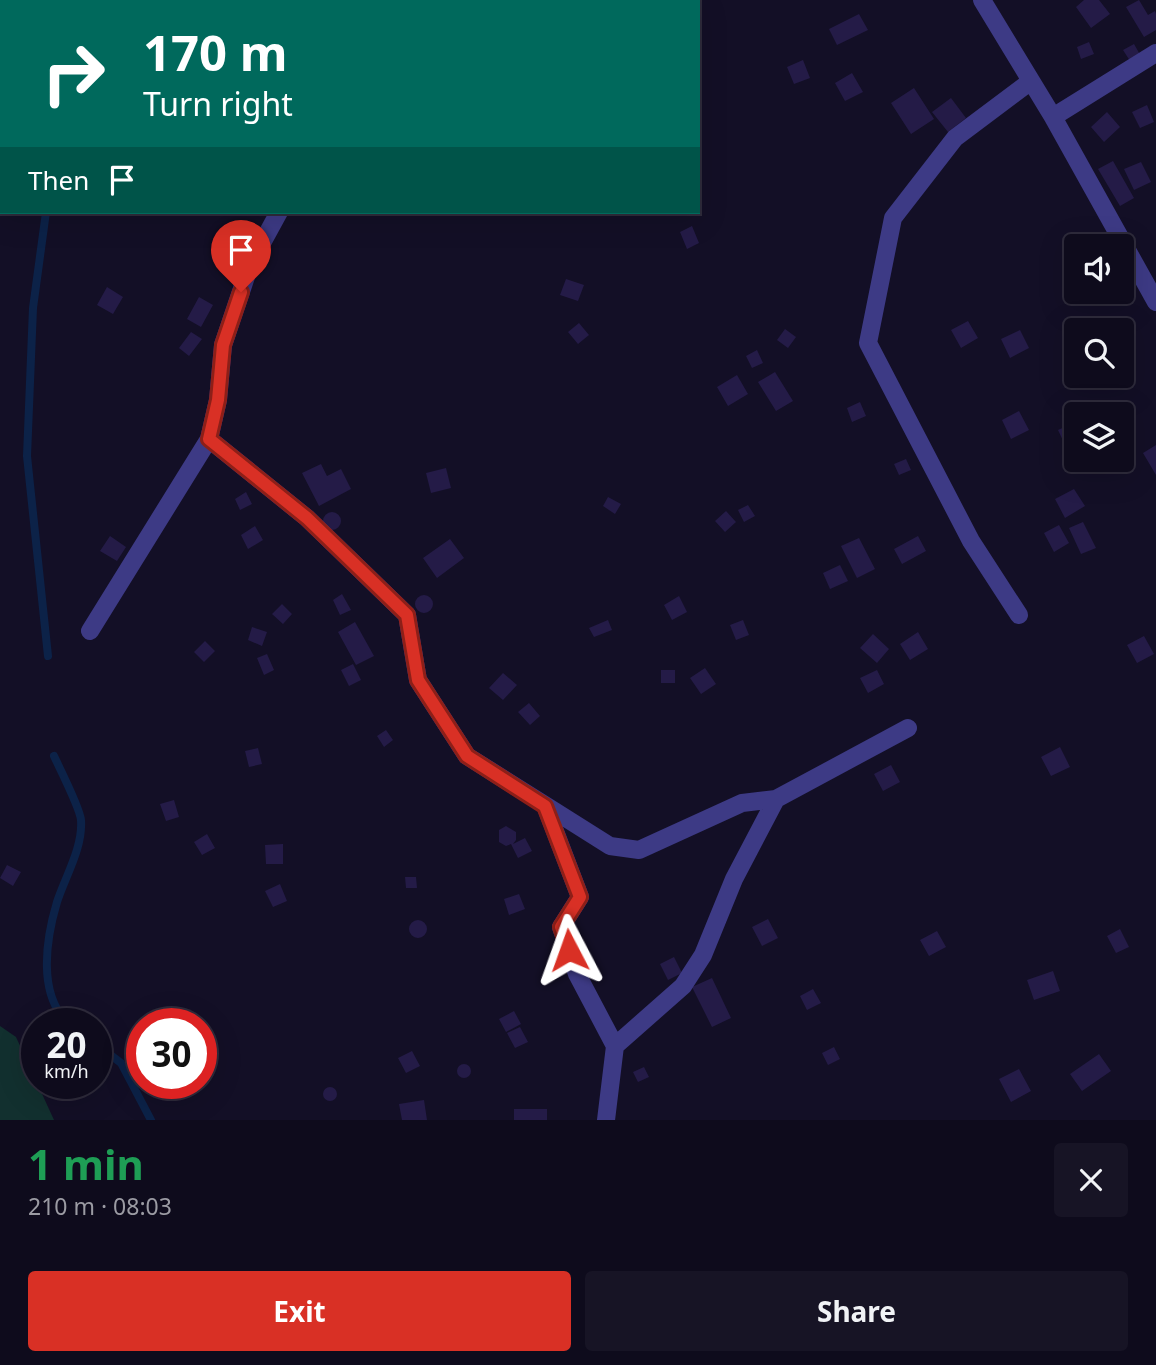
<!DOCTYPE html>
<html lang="en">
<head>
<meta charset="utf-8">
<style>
	:root { --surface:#0e0b1c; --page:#171425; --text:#f1f3f6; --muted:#9b9ba3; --line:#2e2b3b; --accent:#d93025 }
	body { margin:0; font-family:"Noto Sans",sans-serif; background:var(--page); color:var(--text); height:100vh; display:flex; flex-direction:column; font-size:26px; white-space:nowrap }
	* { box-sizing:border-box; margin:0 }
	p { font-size:23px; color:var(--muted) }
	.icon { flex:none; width:38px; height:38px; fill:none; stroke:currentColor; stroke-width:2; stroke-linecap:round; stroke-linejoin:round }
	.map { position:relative; height:1120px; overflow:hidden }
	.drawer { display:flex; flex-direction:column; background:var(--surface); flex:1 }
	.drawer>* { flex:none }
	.guide { position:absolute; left:0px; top:0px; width:700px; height:214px; box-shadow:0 7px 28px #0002,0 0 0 2px var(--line); background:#00695c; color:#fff; overflow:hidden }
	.tools { position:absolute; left:1064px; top:234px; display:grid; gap:14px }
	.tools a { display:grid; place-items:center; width:70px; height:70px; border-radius:7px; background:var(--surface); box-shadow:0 7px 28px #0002,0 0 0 2px var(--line); font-size:35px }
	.speed { position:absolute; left:21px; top:1008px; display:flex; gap:14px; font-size:35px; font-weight:700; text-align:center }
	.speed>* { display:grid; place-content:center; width:91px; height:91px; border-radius:50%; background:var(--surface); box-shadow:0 7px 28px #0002,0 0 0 2px var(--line); line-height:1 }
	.speed small { font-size:18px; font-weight:400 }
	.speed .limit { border:10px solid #d22; background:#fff; color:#111 }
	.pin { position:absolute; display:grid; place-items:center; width:60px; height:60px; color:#fff; margin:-72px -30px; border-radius:50% 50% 50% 0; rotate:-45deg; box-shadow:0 0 7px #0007 }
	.pin .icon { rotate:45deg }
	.me { position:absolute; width:77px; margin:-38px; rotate:356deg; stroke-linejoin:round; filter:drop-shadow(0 0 5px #0008) }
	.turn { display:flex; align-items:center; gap:24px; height:147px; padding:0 28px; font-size:32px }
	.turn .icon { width:91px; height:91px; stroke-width:2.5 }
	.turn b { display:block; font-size:49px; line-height:60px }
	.then { display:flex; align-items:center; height:66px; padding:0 28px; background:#0003; gap:14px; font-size:26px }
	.round { display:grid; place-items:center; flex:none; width:74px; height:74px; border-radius:7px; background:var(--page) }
	.head { display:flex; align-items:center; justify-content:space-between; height:119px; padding:0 28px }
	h1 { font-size:42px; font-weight:700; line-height:52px; color:#1e9e55 }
	.cta { display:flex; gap:14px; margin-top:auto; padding:14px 28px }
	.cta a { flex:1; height:80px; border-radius:7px; background:var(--accent); color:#fff; font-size:28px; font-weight:700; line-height:80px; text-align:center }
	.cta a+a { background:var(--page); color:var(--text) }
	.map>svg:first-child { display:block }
</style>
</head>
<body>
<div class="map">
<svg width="1156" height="1120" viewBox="0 0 1156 1120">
	<rect width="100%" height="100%" fill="#130f26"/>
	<path fill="#12302f" d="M0 1026 16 1037 54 1120H0Z"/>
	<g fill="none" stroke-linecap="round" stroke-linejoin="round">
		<path stroke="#0c2248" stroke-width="8" d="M81 2V0
			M46 212 33 308 27 456 48 656
			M54 756C60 769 80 808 81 820 83 848 65 877 57 902 46 939 37 995 69 1024
			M96 1044 121 1063 151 1120"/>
	</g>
	<path fill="#241b47" d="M1084 0H1099L1110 14 1091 28 1076 7Z
		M1139 0 1148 15 1155 11 1156 14V30L1144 37 1126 7Z
		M859 14 868 30 837 45 829 29Z
		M1089 42 1094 54 1081 59 1077 47Z
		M1134 44 1142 58 1132 64 1123 50Z
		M803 60 810 78 794 84 787 67Z
		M852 73 863 92 845 101 835 83Z
		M914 88 934 119 911 134 891 103Z
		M951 98 966 118 948 132 932 112Z
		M1147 105 1154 122 1140 128 1132 112Z
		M1107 112 1120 127 1104 142 1091 127Z
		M1113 161 1134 198 1120 206 1098 169Z
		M1141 162 1151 182 1134 190 1124 169Z
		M692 226 699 243 687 249 680 232Z
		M566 279 584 285 578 301 560 295Z
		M107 287 123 297 113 314 97 305Z
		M199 297 213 305 201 327 187 319Z
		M968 321 978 338 961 348 951 330Z
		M579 323 589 335 578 344 568 332Z
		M785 329 796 337 788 348 777 340Z
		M1020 330 1029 348 1010 358 1001 339Z
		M191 332 202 339 189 356 179 348Z
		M757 350 763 363 752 368 746 356Z
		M775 372 793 401 776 411 758 382Z
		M737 375 748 394 728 406 717 387Z
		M860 402 866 416 852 422 847 408Z
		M1019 411 1029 430 1011 439 1002 420Z
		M1076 422V460H1084L1074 464 1058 430Z
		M1156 445V475L1143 453Z
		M906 459 911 470 899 475 894 464Z
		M321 464 327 476 341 469 351 489 319 506 302 473Z
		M446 468 451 488 431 493 426 473Z
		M1074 489 1085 506 1065 518 1055 499Z
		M246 492 252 504 240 510 235 499Z
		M608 497 621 504 615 514 603 506Z
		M748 505 755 516 744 522 738 510Z
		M726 511 736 522 725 532 715 521Z
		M323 521a9 9 0 1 1 18 0a9 9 0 1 1-18 0Z
		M1083 522 1096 548 1081 554 1069 528Z
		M1059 525 1069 543 1054 552 1044 533Z
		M255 526 263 540 248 549 241 535Z
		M110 536 126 547 117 561 100 551Z
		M918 536 926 551 902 564 894 549Z
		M859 538 875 569 857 578 841 546Z
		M450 539 464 558 437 578 423 558Z
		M840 565 848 581 830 589 823 573Z
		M342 594 351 610 340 615 333 600Z
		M415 604a9 9 0 1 1 18 0a9 9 0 1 1-18 0Z
		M679 596 687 612 672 620 664 605Z
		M282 604 292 614 283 624 272 614Z
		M608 620 612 630 594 637 589 628Z
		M743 620 749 635 736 640 730 625Z
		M355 622 374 656 356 665 338 632Z
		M252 627 267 632 262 646 248 640Z
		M918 632 928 649 910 660 900 644Z
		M873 634 889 649 877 663 860 648Z
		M1144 636 1154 654 1137 663 1127 645Z
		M205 641 215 651 204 662 194 652Z
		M267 654 274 670 264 675 257 658Z
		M353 664 361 680 349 686 341 670Z
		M705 668 716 684 701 694 690 678Z
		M661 670H675V683H661Z
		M877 670 884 684 868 693 860 678Z
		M503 673 517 685 503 700 489 688Z
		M529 703 540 716 530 725 518 712Z
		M386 730 393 740 384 747 377 736Z
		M1060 747 1070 767 1051 776 1041 757Z
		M258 748 262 764 249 767 245 751Z
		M891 765 900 782 883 791 874 774Z
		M174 800 179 817 166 821 160 804Z
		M506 826 516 832V840L513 844 525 838 532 851 518 858 511 844 506 846 499 842V830Z
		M207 834 215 848 202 855 194 842Z
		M283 844V864H266L265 845Z
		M7 865 21 872 13 886 0 878Z
		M405 877H416L417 888H406Z
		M280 884 287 901 273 907 265 891Z
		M519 894 525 909 509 915 504 899Z
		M768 919 778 938 762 946 752 927Z
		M409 929a9 9 0 1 1 18 0a9 9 0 1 1-18 0Z
		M1120 929 1129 947 1116 953 1107 936Z
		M937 931 946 947 929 956 920 940Z
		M674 957 682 973 668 980 660 964Z
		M1053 971 1060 991 1034 1000 1027 980Z
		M712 978 731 1018 712 1027 692 987Z
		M813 989 821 1003 807 1010 800 996Z
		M514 1011 521 1024 506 1032 499 1019Z
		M520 1027 528 1042 515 1048 507 1033Z
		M834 1047 840 1059 828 1065 822 1053Z
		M412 1051 420 1066 406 1073 398 1058Z
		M1099 1054 1111 1071 1082 1091 1070 1074Z
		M457 1071a7 7 0 1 1 14 0a7 7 0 1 1-14 0Z
		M644 1067 649 1077 638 1082 633 1072Z
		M1019 1069 1031 1091 1011 1102 999 1079Z
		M323 1094a7 7 0 1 1 14 0a7 7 0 1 1-14 0Z
		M424 1100 427 1120H402L399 1104Z
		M514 1109H547V1120H514Z"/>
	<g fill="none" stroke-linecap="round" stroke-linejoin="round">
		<path stroke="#3d3a85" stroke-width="18" d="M982 0 1053 117 1156 302
			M364 2 365 0
			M1053 117 1156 53
			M209 439 307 518 407 615 418 680 467 756 545 805 580 897 561 927 577 974 615 1046 606 1120
			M1019 615 971 541 868 343 893 218 955 138 1031 81
			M90 631 209 439 218 400 223 345 250 265 279 212
			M545 805 610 846 639 850 742 803 776 799
			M615 1046 683 986 703 955 734 879 776 799 908 728"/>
	</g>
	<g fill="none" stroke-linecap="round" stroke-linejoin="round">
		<g stroke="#8d1f18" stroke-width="18">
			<path id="route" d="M241 292 223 345 218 400 209 439 307 518 407 615 418 680 467 756 545 806 580 897 561 927 569 950"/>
		</g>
		<use href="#route" stroke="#d93025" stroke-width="12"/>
	</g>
</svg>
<div class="tools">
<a><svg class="icon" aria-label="sound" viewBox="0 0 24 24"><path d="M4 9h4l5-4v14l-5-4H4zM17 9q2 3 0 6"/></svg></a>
<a><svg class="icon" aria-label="search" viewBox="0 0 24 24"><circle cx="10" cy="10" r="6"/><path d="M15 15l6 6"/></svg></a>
<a><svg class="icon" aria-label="layers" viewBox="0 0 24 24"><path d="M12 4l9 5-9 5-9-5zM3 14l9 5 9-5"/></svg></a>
</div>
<div class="speed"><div>20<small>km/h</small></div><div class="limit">30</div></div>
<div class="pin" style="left:241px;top:292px;background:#d93025"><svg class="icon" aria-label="arrive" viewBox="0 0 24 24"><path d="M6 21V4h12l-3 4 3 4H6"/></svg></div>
<svg class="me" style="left:569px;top:950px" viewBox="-20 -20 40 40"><path d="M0-17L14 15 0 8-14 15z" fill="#d93025" stroke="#fff" stroke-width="4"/></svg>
<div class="guide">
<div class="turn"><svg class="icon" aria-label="right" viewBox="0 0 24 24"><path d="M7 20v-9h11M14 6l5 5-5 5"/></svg><div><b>170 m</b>Turn right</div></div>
<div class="then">Then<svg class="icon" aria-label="arrive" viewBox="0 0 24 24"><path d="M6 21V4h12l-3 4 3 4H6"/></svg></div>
</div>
</div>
<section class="drawer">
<div class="head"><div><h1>1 min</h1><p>210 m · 08:03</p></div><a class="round"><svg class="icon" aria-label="close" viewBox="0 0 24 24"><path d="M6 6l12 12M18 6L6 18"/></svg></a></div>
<div class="cta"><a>Exit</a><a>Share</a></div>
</section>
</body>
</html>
